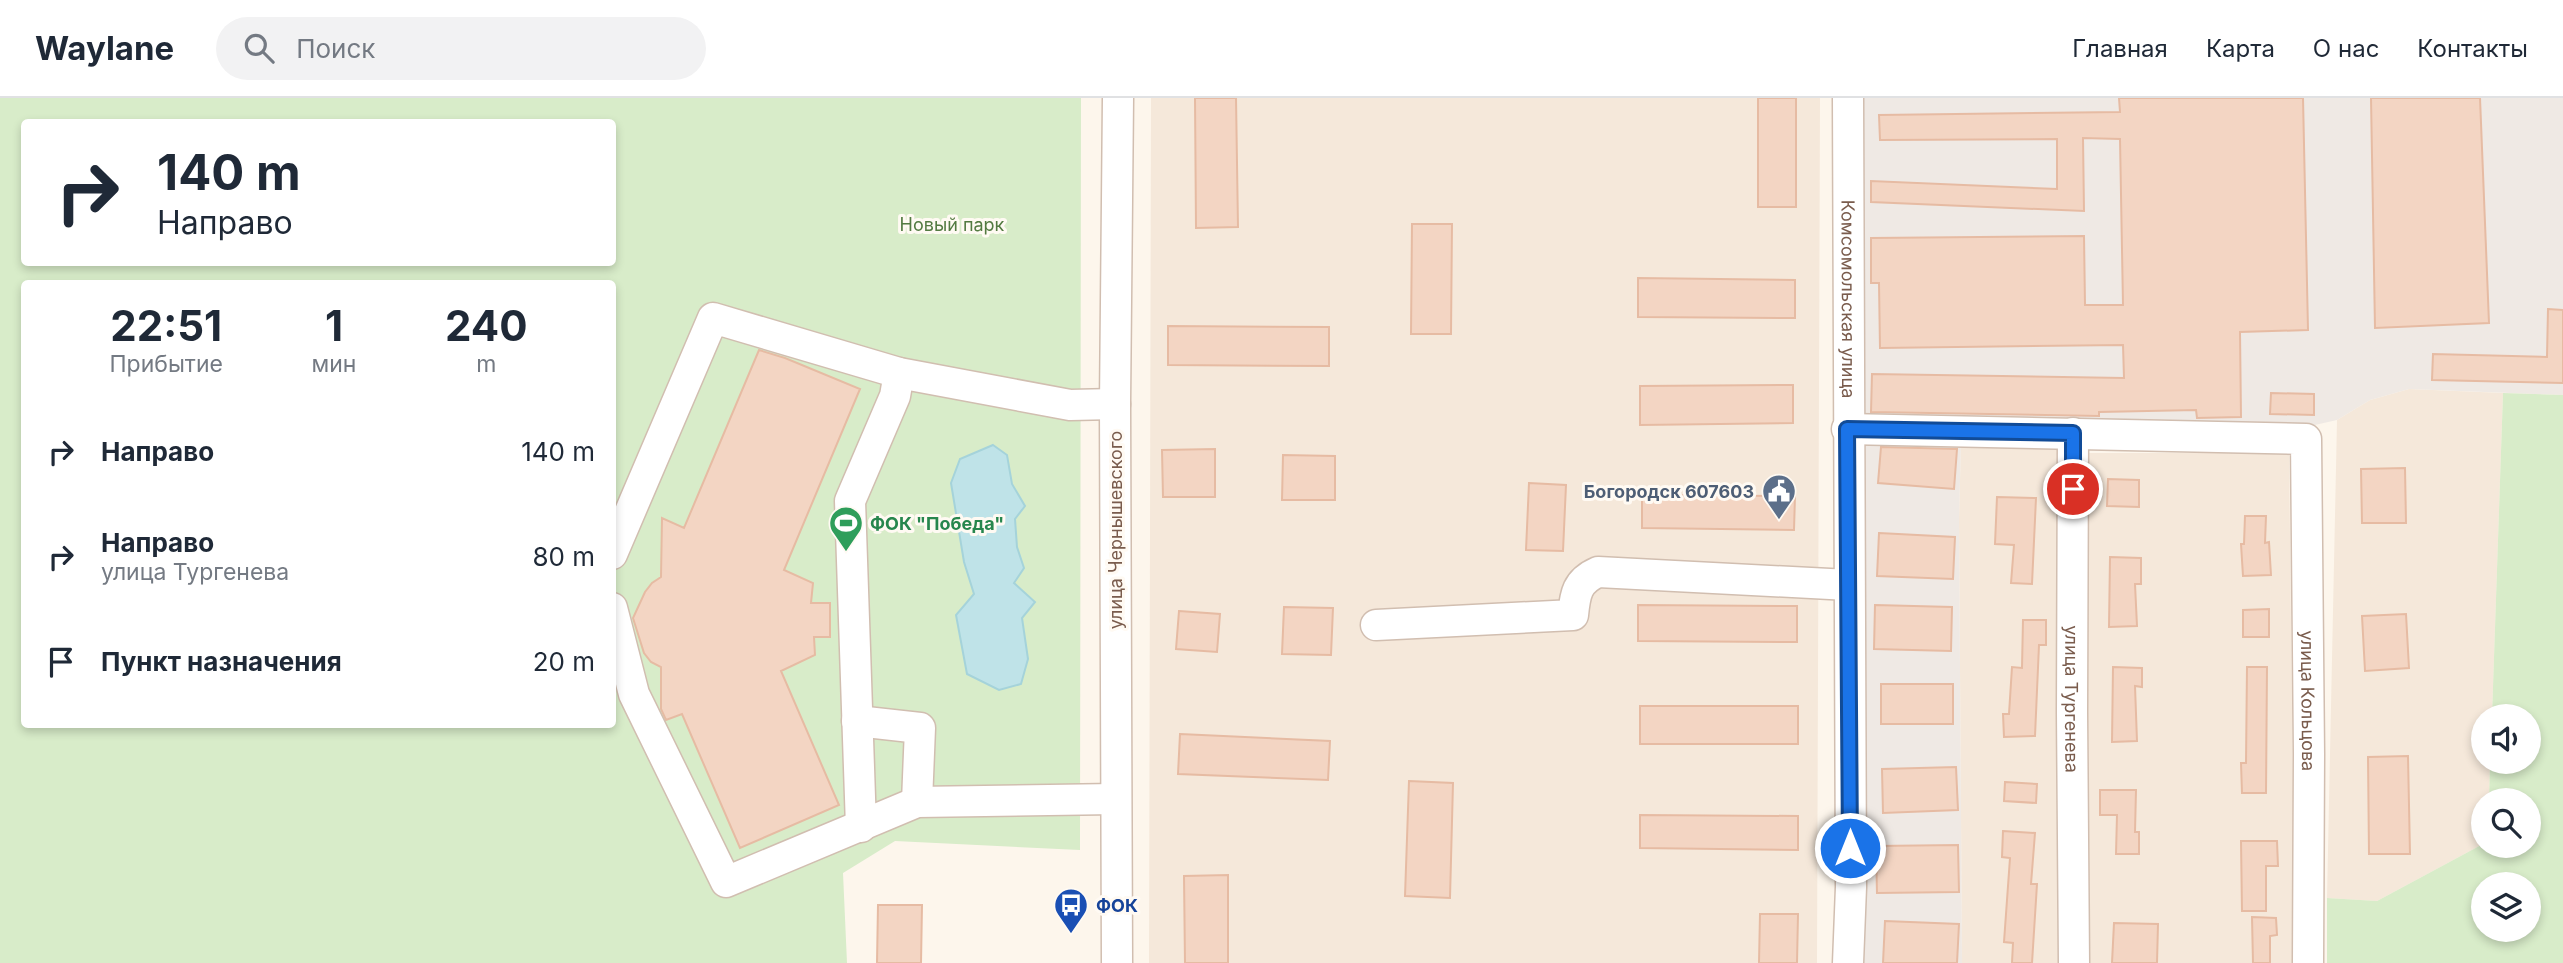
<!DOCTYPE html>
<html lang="ru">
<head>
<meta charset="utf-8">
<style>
	:root { --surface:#fff; --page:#f2f2f3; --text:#1f2937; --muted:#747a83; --line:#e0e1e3 }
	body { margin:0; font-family:Inter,sans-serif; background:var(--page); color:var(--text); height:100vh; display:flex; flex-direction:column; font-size:26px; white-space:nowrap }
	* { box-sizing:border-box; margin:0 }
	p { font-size:23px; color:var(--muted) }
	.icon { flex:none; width:38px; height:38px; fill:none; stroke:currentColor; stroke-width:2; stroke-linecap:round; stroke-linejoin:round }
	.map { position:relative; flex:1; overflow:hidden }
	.sheet { position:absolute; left:21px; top:182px; width:595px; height:448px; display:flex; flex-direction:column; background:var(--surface); border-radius:7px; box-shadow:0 4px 10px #0003 }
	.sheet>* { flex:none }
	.top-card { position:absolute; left:21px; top:21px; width:595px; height:147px; border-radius:7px; box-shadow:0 4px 10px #0003; background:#fff; color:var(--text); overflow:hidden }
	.tools { position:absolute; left:2471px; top:606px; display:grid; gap:14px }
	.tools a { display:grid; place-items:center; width:70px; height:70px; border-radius:50%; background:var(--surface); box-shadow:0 4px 10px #0003; font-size:35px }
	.pin { position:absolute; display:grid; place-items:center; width:60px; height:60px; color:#fff; margin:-30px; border:4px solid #fff; border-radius:50%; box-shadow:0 2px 7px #0007 }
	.me { position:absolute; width:77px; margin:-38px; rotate:0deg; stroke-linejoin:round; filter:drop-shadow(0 0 5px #0008) }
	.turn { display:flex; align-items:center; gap:24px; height:147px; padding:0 21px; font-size:32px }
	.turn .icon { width:91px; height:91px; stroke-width:2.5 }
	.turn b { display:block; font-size:49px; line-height:60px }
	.eta { display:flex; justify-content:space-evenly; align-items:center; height:119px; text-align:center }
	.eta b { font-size:42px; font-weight:700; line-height:49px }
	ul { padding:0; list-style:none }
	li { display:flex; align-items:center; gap:21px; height:105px; padding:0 21px }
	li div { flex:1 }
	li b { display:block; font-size:26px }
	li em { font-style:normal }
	header { display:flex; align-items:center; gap:42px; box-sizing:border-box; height:98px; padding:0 35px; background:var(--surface); border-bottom:2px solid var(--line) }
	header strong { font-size:33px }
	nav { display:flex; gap:38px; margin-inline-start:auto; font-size:24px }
	.search { width:490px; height:63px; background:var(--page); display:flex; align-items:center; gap:18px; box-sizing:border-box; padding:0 24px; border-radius:38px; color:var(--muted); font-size:26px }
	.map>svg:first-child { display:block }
</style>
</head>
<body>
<header>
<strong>Waylane</strong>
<div class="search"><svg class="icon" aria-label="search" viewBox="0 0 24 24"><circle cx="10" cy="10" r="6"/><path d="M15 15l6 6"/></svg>Поиск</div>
<nav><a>Главная</a><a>Карта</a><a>О нас</a><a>Контакты</a></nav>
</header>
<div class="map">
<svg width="2563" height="865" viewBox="0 0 2563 865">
	<rect width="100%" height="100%" fill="#fdf6ec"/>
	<path fill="#f5e8da" d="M1151 0H1820L1817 865H1149Z
		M2409 291 2503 295 2492 618H2483V663H2490L2489 702H2483V746L2377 803 2327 800 2337 322 2370 302Z
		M1961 343 2064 346 2065 865H1962L1959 422Z
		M2083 355H2289L2295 865H2086Z"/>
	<path fill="#efe9e4" d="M1861 0H2563V297L2409 291 2370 302 2337 322 2297 331 1859 324Z
		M1866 339 1961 343 1959 422 1962 865H1863L1860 547Z"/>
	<path fill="#d8ecc9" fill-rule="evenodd" d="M0 0H1081L1080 752 895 743 843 775 847 865H0ZM24 24H612V164H24ZM24 186H612V626H24Z
		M2503 295 2563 297V865H2327V800L2377 803 2483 746 2529 747V702H2489L2490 663H2529V618H2492ZM2483 786H2529V831H2483Z"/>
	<path fill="#bfe3e8" stroke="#a5d3da" stroke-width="2" d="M993 347 1007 357 1012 386 1025 408 1015 421 1017 449 1024 470 1014 485 1035 504 1022 520 1028 561 1021 586 999 592 967 576 956 517 974 496 964 464 951 385 960 361Z"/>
	<path fill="#f3d5c3" stroke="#e6bba3" stroke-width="2" d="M1195 0H1236L1238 129 1196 130Z
		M1758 0H1796V109H1758Z
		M2119 0H2303L2308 232 2240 234 2241 319 2197 320 2196 312 2099 314V318L1871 314 1872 276 2124 280 2123 247 1880 250 1879 185H1871V140L2084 138 2085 207H2123L2120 41 2083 40 2084 113 1871 104V83L2057 91V41L1880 42 1879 17 2120 14Z
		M2371 0H2480L2489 225 2375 230Z
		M1412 126H1452L1451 236H1411Z
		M1638 180 1795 182V220L1638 219Z
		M2548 211 2563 212V285L2432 282 2433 256 2547 259Z
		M1168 228 1329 229V268L1168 267Z
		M759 252 785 260 860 291 784 472 813 485 811 505H830V539H814L815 557 781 573 839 707 740 750 682 616 666 622 661 611V569L651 564 644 555 633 520 645 494 652 485 661 479 662 420 684 430Z
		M1793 287V325L1640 327V288Z
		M2271 295 2314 296V317L2270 316Z
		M1881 349 1957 351 1954 391 1878 385Z
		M1215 351V399H1163L1162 352Z
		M1283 357 1335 358V402H1282Z
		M2405 370 2406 425H2362L2361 371Z
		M2108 381 2139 382V409L2107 408Z
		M1529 385 1566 387 1563 453 1526 452Z
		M1642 397 1795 398 1794 432 1642 430Z
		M1997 399 2036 400 2032 486 2011 485 2014 447 1995 446Z
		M2245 418H2266L2265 445 2269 444 2271 477 2243 478 2241 446H2244Z
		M1879 435 1955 439 1953 481 1877 478Z
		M2110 459 2141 460V486H2135L2137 528 2109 529Z
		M1638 507 1797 508V544L1638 543Z
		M1875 507 1952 509 1951 553 1874 551Z
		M1284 509 1333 510 1331 557 1282 556Z
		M2269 511V539H2243V512Z
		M1179 513 1220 516 1217 554 1176 551Z
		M2406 516 2409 570 2365 573 2362 518Z
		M2023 522H2046V547H2039L2035 638 2004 639 2003 616H2009L2012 569 2022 570Z
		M2113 569 2142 570V589L2135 588 2137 643 2112 644Z
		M2247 569H2267L2266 695H2242L2241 665H2246Z
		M1881 586H1953V626H1881Z
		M1640 608H1798V646H1640Z
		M1180 636 1330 643 1328 682 1178 676Z
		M2408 658 2410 756H2369L2368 659Z
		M1956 669 1958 712 1883 715 1882 671Z
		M1409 683 1453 685 1450 800 1405 798Z
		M2005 684 2037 686 2036 705 2004 703Z
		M2100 692H2136L2135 734H2139V756H2116L2117 717H2100Z
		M1640 717 1798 718V752L1640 750Z
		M2003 733 2035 735 2031 786H2037L2032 865H2012L2013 845 2004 844 2010 760 2002 759Z
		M2241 743H2277L2278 768H2266V813H2242Z
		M1958 747 1959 794 1877 795 1876 748Z
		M1228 777V865H1185L1184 778Z
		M878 807H922L921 865H877Z
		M1760 816H1798L1797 865H1759Z
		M2252 819 2276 820 2277 837 2270 838V865H2253Z
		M1885 823 1959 826 1957 865H1883Z
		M2114 825 2158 826 2157 865H2112Z"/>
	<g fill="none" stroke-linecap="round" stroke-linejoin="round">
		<g stroke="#d1beb0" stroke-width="33">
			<g id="minor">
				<path id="s1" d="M1848 0 1851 789 1848 865"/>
				<path id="s2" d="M1847 331 2306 341 2309 656 2308 865"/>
				<path id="s3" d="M2073 335 2072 614 2074 865"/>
				<path d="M612 456 713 220 899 275 1070 307 1115 306"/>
				<path d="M612 510 634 596 726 784 917 704 1115 701"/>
				<path d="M1376 527 1573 517C1575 496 1577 483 1598 474L1849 487"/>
				<path d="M857 623 920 630 917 704"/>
				<path d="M861 729 850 403 895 298 899 275"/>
				<path d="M1117 865 1115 306 1118 0"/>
			</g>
		</g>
		<use href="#minor" stroke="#fff" stroke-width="30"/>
	</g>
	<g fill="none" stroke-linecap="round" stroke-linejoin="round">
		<g stroke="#114b97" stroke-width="18">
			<path id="route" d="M1850 750 1847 331 2073 335V391"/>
		</g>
		<use href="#route" stroke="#1a73e8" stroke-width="12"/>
	</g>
	<defs>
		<g id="civic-pin" transform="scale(1.75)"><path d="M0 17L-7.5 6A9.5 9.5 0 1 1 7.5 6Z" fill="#5c6f8a" stroke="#fffaf3"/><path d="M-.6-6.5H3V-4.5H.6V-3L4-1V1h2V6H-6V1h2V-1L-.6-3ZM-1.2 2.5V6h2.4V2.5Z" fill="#fff"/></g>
		<g id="stadium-pin" transform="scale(1.75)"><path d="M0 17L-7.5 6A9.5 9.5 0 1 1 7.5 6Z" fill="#2e9e5b" stroke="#fffaf3"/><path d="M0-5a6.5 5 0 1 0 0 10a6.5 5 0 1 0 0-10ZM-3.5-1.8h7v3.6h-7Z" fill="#fff"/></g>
		<g id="bus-pin" transform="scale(1.75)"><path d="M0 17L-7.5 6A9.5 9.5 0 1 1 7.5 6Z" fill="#1a4fb4" stroke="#fffaf3"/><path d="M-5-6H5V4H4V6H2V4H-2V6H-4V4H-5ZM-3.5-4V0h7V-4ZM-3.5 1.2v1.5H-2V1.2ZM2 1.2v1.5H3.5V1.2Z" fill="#fff"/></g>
	</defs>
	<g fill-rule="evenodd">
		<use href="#civic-pin" x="1779" y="393"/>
		<use href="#stadium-pin" x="846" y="425"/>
		<use href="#bus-pin" x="1071" y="807"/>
	</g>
	<g text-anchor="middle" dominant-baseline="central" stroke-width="6" stroke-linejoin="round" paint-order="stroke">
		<g font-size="18" fill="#537a41" stroke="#fffaf3">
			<text x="952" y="126">Новый парк</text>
		</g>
		<g font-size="18" fill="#7a5c4d" stroke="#fffaf3">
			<text stroke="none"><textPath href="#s1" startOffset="201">Комсомольская улица</textPath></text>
			<text transform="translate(1115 432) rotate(-90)">улица Чернышевского</text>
			<text stroke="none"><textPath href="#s3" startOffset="266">улица Тургенева</textPath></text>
			<text stroke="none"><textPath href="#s2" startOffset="721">улица Кольцова</textPath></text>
		</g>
		<g font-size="18" font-weight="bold" fill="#4e5e75" stroke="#fffaf3" text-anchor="end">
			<text x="1754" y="393">Богородск 607603</text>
		</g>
		<g font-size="18" font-weight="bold" fill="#27864d" stroke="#fffaf3" text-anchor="start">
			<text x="870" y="425">ФОК "Победа"</text>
		</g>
		<g font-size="18" font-weight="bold" fill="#164399" stroke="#fffaf3" text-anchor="start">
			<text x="1096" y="807">ФОК</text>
		</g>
	</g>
</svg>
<div class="tools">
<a><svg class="icon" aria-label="sound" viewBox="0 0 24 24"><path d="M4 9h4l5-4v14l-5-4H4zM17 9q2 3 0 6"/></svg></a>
<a><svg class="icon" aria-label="search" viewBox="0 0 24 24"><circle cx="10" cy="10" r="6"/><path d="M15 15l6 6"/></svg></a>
<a><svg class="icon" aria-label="layers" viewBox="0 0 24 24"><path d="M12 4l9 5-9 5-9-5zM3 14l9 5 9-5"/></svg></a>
</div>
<div class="pin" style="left:2073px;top:391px;background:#d93025"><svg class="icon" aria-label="arrive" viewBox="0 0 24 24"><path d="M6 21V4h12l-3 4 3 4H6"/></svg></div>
<svg class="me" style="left:1850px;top:750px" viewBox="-20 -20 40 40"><circle r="17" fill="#1a73e8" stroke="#fff" stroke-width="3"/><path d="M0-11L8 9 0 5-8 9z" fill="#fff"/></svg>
<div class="top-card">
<div class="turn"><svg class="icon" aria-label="right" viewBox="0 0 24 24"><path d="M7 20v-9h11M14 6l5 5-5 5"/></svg><div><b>140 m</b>Направо</div></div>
</div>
<section class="sheet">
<div class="eta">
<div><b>22:51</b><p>Прибытие</p></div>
<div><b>1</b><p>мин</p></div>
<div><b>240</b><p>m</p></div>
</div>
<ul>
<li><svg class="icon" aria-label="right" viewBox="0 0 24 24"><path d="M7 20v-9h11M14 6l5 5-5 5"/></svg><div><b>Направо</b></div><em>140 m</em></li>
<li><svg class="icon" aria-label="right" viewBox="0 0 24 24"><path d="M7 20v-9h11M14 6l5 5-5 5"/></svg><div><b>Направо</b><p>улица Тургенева</p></div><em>80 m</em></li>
<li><svg class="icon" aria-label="arrive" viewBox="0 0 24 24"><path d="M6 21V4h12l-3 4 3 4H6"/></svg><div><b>Пункт назначения</b></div><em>20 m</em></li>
</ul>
</section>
</div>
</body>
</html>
